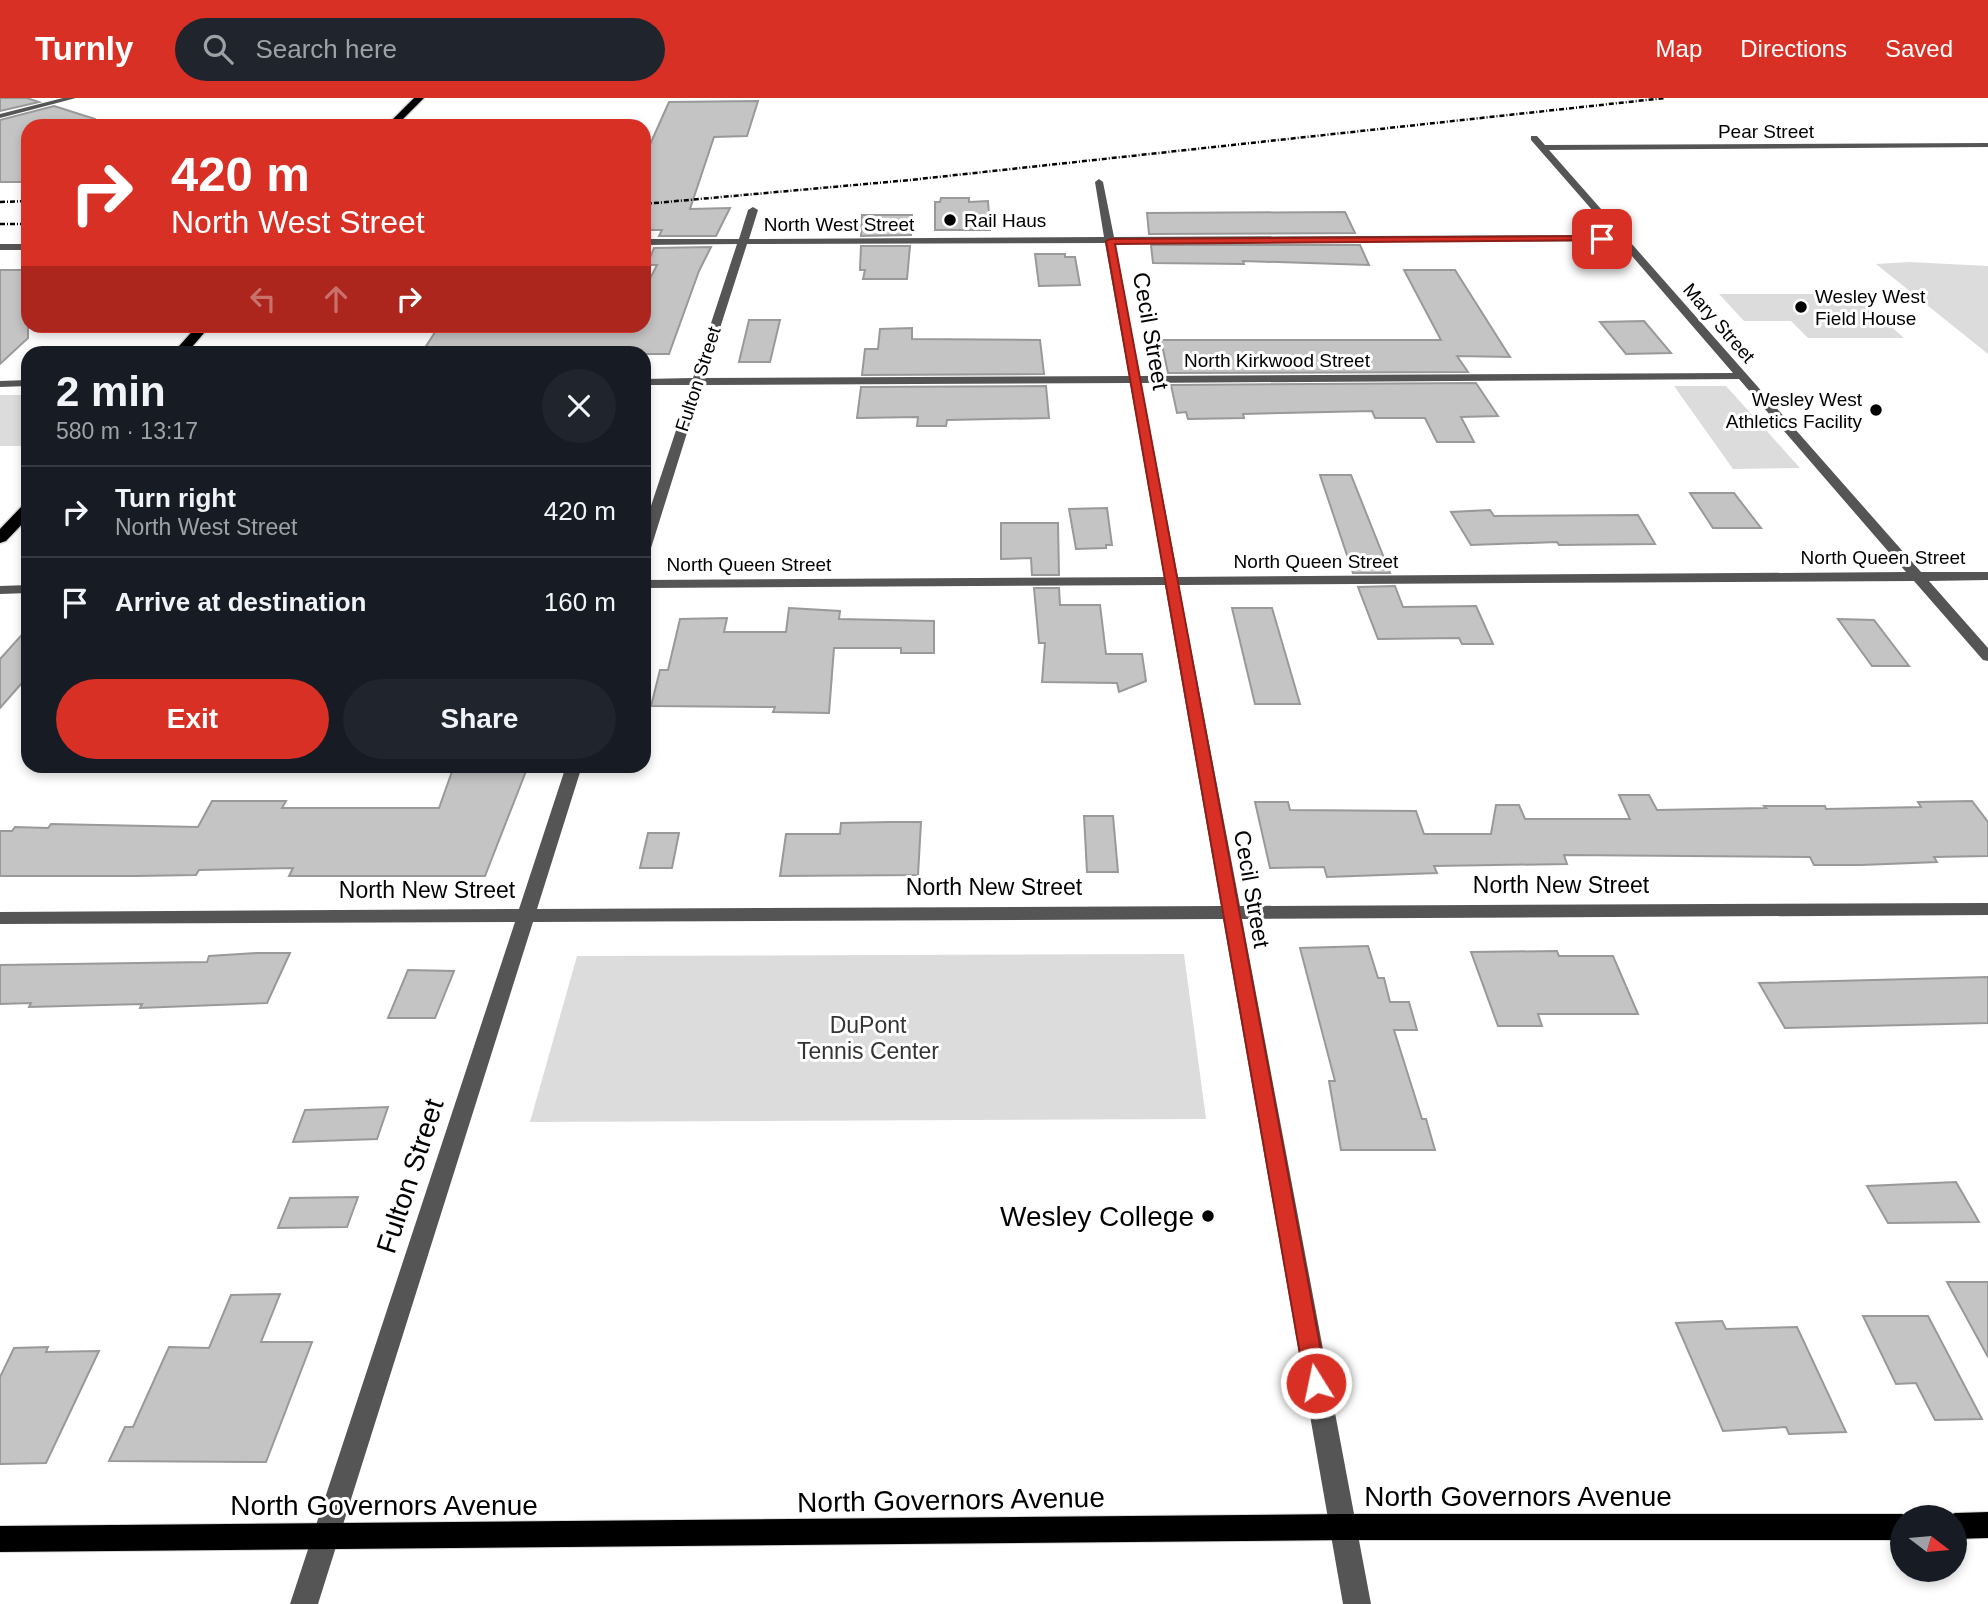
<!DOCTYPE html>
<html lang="en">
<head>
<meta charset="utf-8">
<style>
	:root { --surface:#171b24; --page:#20242c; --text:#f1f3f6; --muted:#9ea1a6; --line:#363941; --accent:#d93025 }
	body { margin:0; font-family:Arial,sans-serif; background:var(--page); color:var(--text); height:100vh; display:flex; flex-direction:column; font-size:26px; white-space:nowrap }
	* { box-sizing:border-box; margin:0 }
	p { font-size:23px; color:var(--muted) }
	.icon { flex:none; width:38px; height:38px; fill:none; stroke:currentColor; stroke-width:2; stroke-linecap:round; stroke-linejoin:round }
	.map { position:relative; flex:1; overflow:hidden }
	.side { position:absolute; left:21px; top:248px; width:630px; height:427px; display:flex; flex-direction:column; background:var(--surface); border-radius:21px; box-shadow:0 4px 10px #0003 }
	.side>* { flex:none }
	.guide { position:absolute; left:21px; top:21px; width:630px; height:214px; border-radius:21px; box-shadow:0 4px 10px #0003; background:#d93025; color:#fff; overflow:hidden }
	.needle { width:46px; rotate:106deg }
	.controls { position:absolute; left:1890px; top:1407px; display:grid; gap:14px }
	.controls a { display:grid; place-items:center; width:77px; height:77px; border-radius:50%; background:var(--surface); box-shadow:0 4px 10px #0003; font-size:35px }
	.pin { position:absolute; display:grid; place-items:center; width:60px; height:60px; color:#fff; margin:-30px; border-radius:14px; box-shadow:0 4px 10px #0006 }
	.me { position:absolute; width:77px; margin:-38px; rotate:350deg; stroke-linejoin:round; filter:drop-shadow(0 0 5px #0008) }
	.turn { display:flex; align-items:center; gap:24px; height:147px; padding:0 35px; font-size:32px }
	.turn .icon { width:91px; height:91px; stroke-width:2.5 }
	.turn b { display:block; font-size:49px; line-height:60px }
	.lanes { display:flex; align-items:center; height:66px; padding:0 35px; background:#0003; justify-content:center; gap:35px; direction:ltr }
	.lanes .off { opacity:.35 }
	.round { display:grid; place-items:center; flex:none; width:74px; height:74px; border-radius:37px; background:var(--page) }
	.summary { display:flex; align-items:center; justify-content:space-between; height:119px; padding:0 35px }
	h1 { font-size:42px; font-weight:600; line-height:52px }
	.primary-button { display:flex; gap:14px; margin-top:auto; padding:14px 35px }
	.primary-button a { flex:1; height:80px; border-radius:42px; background:var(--accent); color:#fff; font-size:28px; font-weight:600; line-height:80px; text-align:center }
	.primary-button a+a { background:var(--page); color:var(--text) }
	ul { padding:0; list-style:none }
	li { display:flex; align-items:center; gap:21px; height:91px; padding:0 35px; border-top:2px solid var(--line) }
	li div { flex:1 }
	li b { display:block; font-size:26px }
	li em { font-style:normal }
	header { display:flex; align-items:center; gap:42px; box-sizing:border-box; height:98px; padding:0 35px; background:var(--accent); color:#fff }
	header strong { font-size:33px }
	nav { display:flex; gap:38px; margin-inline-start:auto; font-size:24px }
	.search { width:490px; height:63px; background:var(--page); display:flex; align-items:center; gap:18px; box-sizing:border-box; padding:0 24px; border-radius:38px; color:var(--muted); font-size:26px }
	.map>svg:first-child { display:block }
</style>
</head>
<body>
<header>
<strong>Turnly</strong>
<div class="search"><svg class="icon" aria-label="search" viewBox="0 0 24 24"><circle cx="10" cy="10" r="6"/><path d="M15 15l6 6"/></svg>Search here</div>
<nav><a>Map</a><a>Directions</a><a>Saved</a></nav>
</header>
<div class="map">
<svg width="1988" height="1506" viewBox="0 0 1988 1506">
	<rect width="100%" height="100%" fill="#fff"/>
	<path fill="#dcdcdc" d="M1909 164 1988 168V256L1876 166Z
		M1719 196H1855L1904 240H1808L1791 223H1744Z
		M1674 288H1726L1800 370 1733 371Z
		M0 297H28V348H0Z
		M1184 856 1206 1021 530 1024 577 858Z"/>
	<path fill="#c4c4c4" stroke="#999" stroke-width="2" d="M0 0H27L39 4 0 13Z
		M758 3 747 38 714 39 690 111 730 110 716 138H659L662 132H644V60L669 4Z
		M54 8 95 21 94 28H28V84H0V22Z
		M941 100H969V104L988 103 990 132H935V104H940Z
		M1345 114 1355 135 1149 136 1147 115Z
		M862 117H912L911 137 861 138Z
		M1151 147H1360L1369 167 1243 163 1244 166 1153 165Z
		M861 148H910L907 181H863L865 172H860Z
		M711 149 699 173 669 256H421L439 228H644V192L657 167H647L654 150Z
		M1035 156H1065V159H1075L1080 187 1039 188Z
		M0 172H28V240L0 266Z
		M1404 172H1455L1510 259 1457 258 1468 274 1168 275 1161 242H1441Z
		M749 222H780L770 264H739Z
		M1644 223 1671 255 1626 256 1600 224Z
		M912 230V241L1040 242 1044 276 862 277 865 251H878L880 231Z
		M1476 285 1498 318 1461 319 1474 344H1437L1425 320H1375L1372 313 1243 316 1244 320 1188 321 1186 314 1177 315 1171 287Z
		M1046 288 1049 320 947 322 946 328H917L918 319 857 320 861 289Z
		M1320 377H1351L1390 475H1353Z
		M1690 395H1734L1761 430H1713Z
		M1107 410 1112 447H1106V450L1076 451 1069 411Z
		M1490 412 1494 418 1638 417 1655 446 1559 447 1557 444 1471 447 1451 414Z
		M1001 425H1058L1059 477H1032L1031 460 1001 461Z
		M1395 488 1403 509 1476 508 1493 546H1462L1459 540 1378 541 1358 489Z
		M1034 490H1059L1060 507H1100L1106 556H1142L1146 583 1119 594 1117 585 1042 584 1045 545H1039Z
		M789 510 840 513 839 521 934 523V555H901V550H834L829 615 773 614 775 609 651 608 660 572H668L680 521 727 520 724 534H786Z
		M1232 510H1272L1300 606H1255Z
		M1838 521 1874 522 1909 568H1872Z
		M28 530V578L0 610V561Z
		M454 668H528L485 778H289L293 770 199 772 196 777 136 778H0V733H12L15 729 48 730 51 726 198 729 212 703H286L282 710H439Z
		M1619 697H1649L1657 712 1766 710 1764 708H1825L1826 711 1921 709 1918 704 1972 703 1988 724V758L1934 759 1937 764 1861 767H1814L1810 759 1564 757 1567 766 1434 768 1437 775 1327 779 1324 769 1270 770 1255 704H1288L1290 712 1416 713 1424 736H1491L1496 707H1519L1525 721H1630Z
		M1084 718H1113L1118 774H1087Z
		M890 724H921L918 777 780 778 786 736H840L841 725Z
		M648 735H679L672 770H640Z
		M1368 848 1378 880H1384L1390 904H1409L1417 932H1394L1422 1021H1426L1435 1052H1341L1329 983H1335L1300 850Z
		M1557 853 1559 858H1613L1638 916H1538L1542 928H1498L1471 854Z
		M257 855H290L267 905 140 910 142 906 29 909 31 905 0 906V867L207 864 209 858Z
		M408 872 454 873 435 920H388Z
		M1988 879V925L1785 930 1759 885Z
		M388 1009 377 1041 293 1044 305 1012Z
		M1956 1084 1979 1124 1888 1125 1867 1088Z
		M358 1099 347 1129 278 1130 290 1100Z
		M1947 1184H1988V1259Z
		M280 1196 261 1244H312L266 1364 109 1363 125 1329H133L169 1249 209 1250 231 1197Z
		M1863 1218H1928L1982 1321 1935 1322 1916 1285 1896 1286Z
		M1722 1223 1726 1231 1797 1229 1846 1334 1789 1336 1786 1329 1723 1333 1676 1225Z
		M48 1249 46 1254 99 1253 46 1365 0 1366V1279L14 1250Z"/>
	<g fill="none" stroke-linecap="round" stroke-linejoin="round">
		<g stroke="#dbdbdb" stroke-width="2">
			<path id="major" d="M1988 1414V1440L1955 1441V1419H1946L1955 1415Z
				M1342 1416H1902L1909 1419H1902V1442H1342L0 1454V1428Z"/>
		</g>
		<g stroke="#dbdbdb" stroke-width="3">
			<path id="highway" d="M414 0H424L396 28H386Z
				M197 228H210L186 256H172Z
				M28 406V420L6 443 0 445V431L22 408Z"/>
		</g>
		<path fill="#555" fill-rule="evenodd" d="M63 0H76L0 20V16Z
			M1531 38H1537L1545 47 1988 45V49L1549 52 1921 474H1988V482L1929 483 1988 550V563L1983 562 1914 483 1179 487 1240 808 1988 805V817L1242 821 1371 1506H1343L1223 821 533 824 318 1506H290L515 824 0 826V814L519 811 566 668H582L537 811 1221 808 1165 487 644 490V482L1164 479 1130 285 702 287 651 450 644 454V429L691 287H644V281L693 280 737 146 644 147V141H739L748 112 753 109 758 112 749 141 1104 139 1095 84 1099 81 1103 84 1114 139 1614 137 1531 42ZM1619 143 1733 275 1140 278 1115 145ZM1105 145 1129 278 704 280 747 146ZM1739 281 1906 474 1178 479 1141 285Z
			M0 146H28V152H0Z
			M28 282V288L0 289V283Z
			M28 487V495L0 496V488Z"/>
		<use href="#major" fill="#000" fill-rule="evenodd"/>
		<use href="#highway" fill="#000" fill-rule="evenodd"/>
		<path stroke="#000" stroke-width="2.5" stroke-dasharray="5 2 1 2" stroke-linecap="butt" d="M0 104 28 103
			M644 106 910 82 1665 0
			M0 126H28"/>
	</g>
	<path fill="#d93025" stroke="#8d1f18" stroke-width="2" d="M1602 138 1606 142 1115 146 1327 1285 1324 1292 1316 1295 1308 1292 1305 1285 1106 143 1110 141Z"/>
	<g fill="#000" stroke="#fff" stroke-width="2.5">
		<circle cx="950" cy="122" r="7"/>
		<circle cx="1801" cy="209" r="7"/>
		<circle cx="1876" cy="312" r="7"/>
		<circle cx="1208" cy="1118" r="7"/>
	</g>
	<g text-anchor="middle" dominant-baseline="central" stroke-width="6" stroke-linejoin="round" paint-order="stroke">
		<g font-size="19" fill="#000" stroke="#fff">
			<text x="1766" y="33">Pear Street</text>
			<text x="839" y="126">North West Street</text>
			<text transform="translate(1719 225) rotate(49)">Mary Street</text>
			<text x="1277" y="262">North Kirkwood Street</text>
			<text transform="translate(698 281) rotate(-72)">Fulton Street</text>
			<text x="1883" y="459">North Queen Street</text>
			<text x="1316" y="463">North Queen Street</text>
			<text x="749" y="466">North Queen Street</text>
		</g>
		<g font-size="19" fill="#000" stroke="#fff" text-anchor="start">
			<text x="964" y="122">Rail Haus</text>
			<text x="1815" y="198">Wesley West<tspan x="1815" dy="22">Field House</tspan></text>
			<text x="1862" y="301" text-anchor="end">Wesley West<tspan x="1862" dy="22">Athletics Facility</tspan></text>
		</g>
		<g font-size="23" fill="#000" stroke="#fff">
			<text transform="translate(1151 233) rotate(80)">Cecil Street</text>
			<text x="1561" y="787">North New Street</text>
			<text x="994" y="789">North New Street</text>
			<text transform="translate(1252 791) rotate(80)">Cecil Street</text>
			<text x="427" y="792">North New Street</text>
		</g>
		<g font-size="23" fill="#333" stroke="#fff">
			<text x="868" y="927">DuPont<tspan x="868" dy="26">Tennis Center</tspan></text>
		</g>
		<g font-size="28" fill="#000" stroke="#fff">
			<text transform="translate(410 1078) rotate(-72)">Fulton Street</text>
			<text x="1518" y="1398">North Governors Avenue</text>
			<text transform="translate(951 1402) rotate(-1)">North Governors Avenue</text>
			<text x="384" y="1407">North Governors Avenue</text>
		</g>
		<g font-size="28" fill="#000" stroke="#fff" text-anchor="end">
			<text x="1194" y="1118">Wesley College</text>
		</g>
	</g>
</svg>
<div class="controls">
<a><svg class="needle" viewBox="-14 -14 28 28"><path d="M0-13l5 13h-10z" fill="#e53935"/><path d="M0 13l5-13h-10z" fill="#9ea1a6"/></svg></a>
</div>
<div class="pin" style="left:1602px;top:141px;background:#d93025"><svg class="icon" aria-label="arrive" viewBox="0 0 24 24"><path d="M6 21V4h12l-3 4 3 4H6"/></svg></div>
<svg class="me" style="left:1316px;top:1285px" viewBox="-20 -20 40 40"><circle r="17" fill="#d93025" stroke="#fff" stroke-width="3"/><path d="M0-11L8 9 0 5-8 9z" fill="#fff"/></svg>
<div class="guide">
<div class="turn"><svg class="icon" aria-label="right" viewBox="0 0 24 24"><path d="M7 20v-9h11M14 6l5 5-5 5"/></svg><div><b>420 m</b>North West Street</div></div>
<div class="lanes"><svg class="icon off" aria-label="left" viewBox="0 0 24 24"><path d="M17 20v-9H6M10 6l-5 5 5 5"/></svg><svg class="icon off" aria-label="ahead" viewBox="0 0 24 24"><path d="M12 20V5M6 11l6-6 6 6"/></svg><svg class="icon" aria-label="right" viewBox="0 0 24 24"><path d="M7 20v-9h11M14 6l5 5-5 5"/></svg></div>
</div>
<section class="side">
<div class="summary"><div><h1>2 min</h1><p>580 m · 13:17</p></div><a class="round"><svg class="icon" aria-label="close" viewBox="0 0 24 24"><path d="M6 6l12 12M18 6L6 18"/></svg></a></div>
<ul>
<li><svg class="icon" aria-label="right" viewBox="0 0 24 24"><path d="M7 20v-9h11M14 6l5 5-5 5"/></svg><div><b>Turn right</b><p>North West Street</p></div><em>420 m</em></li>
<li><svg class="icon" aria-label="arrive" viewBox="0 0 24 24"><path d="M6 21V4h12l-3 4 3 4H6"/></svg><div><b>Arrive at destination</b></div><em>160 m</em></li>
</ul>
<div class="primary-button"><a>Exit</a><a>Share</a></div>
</section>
</div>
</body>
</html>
